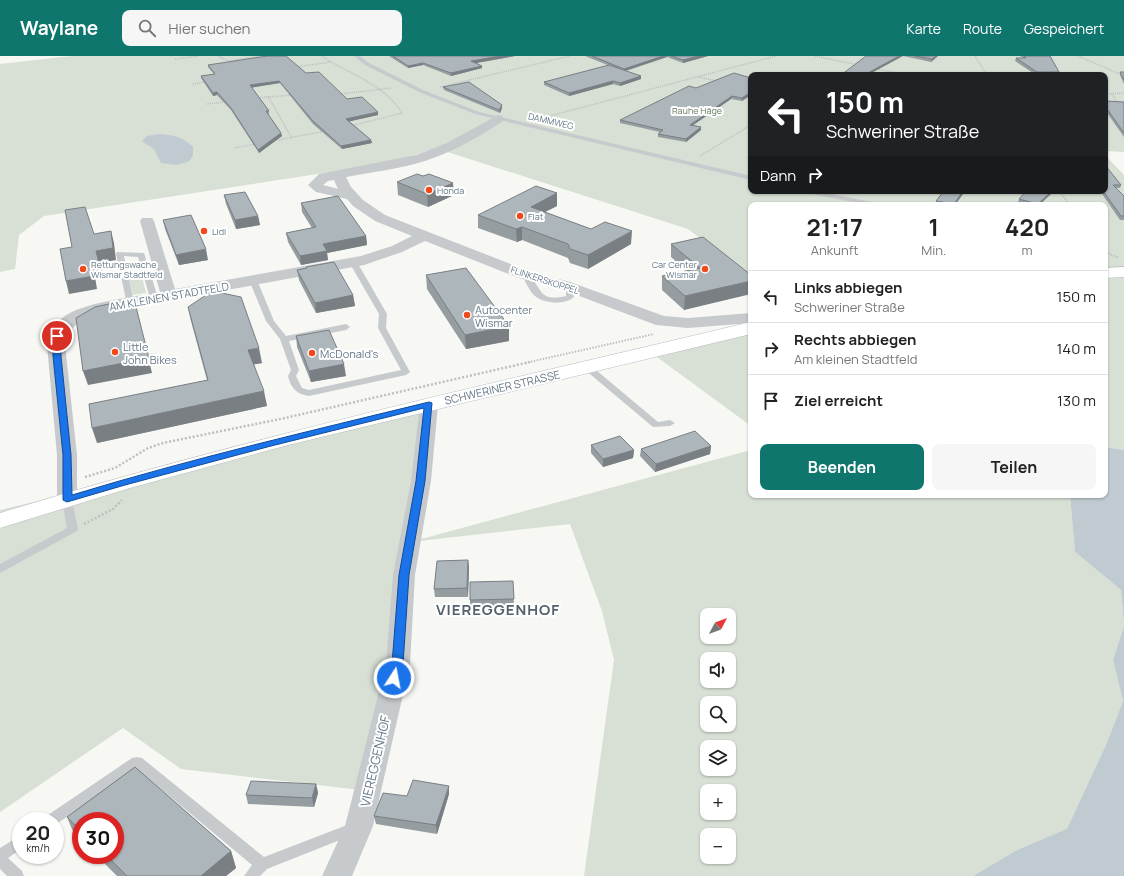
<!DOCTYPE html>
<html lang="de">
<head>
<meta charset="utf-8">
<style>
	:root { --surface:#fff; --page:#f6f6f6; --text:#222; --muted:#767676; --line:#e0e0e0; --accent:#0f766e }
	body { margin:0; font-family:Manrope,sans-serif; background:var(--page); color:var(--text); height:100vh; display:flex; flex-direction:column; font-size:15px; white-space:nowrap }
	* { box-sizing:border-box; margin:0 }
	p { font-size:13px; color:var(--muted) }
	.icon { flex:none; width:22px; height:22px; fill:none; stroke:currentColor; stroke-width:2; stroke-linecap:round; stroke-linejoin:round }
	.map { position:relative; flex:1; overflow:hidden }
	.panel { position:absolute; left:748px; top:146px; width:360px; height:296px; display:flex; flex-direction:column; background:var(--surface); border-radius:8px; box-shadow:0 1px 3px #0004 }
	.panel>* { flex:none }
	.top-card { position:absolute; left:748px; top:16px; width:360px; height:122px; border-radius:8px; box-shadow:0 1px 3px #0004; background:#202124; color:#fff; overflow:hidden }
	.needle { width:26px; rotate:49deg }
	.controls { position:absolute; left:700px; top:552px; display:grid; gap:8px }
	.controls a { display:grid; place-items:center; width:36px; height:36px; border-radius:8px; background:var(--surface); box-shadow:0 1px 3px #0004; font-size:20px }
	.speed { position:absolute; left:12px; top:756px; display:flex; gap:8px; font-size:20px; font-weight:700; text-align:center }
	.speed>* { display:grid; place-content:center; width:52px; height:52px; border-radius:50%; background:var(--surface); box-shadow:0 1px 3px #0004; line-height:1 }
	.speed small { font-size:10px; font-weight:400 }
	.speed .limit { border:6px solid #d22; background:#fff; color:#111 }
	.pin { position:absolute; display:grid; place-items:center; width:34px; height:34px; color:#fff; margin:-17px; border:2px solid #fff; border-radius:50%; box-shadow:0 1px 4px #0007 }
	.me { position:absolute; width:44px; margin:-22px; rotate:11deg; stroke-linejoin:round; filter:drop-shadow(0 0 3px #0008) }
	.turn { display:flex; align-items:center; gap:14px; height:84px; padding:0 12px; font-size:18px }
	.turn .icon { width:52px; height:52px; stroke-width:2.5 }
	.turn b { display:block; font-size:28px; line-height:34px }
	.then { display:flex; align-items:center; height:38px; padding:0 12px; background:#0003; gap:8px; font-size:15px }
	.eta { display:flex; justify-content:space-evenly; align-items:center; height:68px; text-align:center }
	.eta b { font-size:24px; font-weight:700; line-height:28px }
	.button { display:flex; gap:8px; margin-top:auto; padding:8px 12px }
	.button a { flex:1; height:46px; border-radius:8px; background:var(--accent); color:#fff; font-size:16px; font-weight:700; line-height:46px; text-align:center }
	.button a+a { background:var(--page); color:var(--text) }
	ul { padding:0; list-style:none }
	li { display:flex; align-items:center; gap:12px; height:52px; padding:0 12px; border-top:1px solid var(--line) }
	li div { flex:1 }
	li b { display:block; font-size:15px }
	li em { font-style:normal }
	header { display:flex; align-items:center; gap:24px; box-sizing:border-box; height:56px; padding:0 20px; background:var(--accent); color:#fff }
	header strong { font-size:19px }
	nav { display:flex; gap:22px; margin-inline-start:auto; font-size:14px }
	.search { width:280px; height:36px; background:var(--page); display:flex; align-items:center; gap:10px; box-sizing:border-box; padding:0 14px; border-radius:8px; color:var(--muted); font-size:15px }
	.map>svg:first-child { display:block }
</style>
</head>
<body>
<header>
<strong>Waylane</strong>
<div class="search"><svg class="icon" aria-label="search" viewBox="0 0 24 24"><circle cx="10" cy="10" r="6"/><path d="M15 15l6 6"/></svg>Hier suchen</div>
<nav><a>Karte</a><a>Route</a><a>Gespeichert</a></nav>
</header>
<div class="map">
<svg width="1124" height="820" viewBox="0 0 1124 820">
	<rect width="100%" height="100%" fill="#f7f7f4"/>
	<path fill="#d8dfd4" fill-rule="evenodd" d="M72 0H1124V96L1105 95V19H751V135H1105V99L1124 119V394L1105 391V149H751V221L688 173 435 92 402 103 343 114 44 160 19 179 15 213 0 216V8Z
		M142 221 146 237 133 239 129 223Z
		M751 272V370L650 296Z
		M427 352 410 486 751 394V439H1070L1075 496 1121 534 1124 570 1113 604 1123 645 1106 689 1067 774 1015 795 973 820H584L614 604 602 555 570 468 410 486 369 735 181 713 123 672 0 756V454ZM707 559H729V581H707ZM707 603H729V625H707ZM707 647H729V669H707ZM707 691H729V713H707ZM707 735H729V757H707ZM707 779H729V801H707Z"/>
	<path fill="#bfcbd0" d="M159 78C174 79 183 81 193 91V100L188 106 176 109 161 107 154 93 142 85 147 80Z
		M1105 391 1124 394V569L1121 534 1075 496 1070 439H1105Z
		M1124 570V820H973L1015 795 1067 773 1106 689 1123 645 1113 604Z"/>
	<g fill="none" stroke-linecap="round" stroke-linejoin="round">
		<g stroke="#b6bcc0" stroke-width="1">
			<path id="secondary" d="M1124 211V221L1105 222V212Z
				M751 266V278L288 389 130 432 0 472V457C247 381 500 326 751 266Z"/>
		</g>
		<path stroke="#bdc0c2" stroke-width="1.5" stroke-dasharray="1 1" stroke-linecap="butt" d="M218 0 228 5 262 0
			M322 0C350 19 383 27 402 57L351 70
			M815 0 858 9
			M975 0 987 19
			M1078 0 1124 20
			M175 3 199 0
			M296 11 331 6
			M877 13 908 19
			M698 21 717 25
			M193 28 206 26
			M440 31 570 0
			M340 38 392 32
			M1105 38 1124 37
			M1112 38 1118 48
			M268 40 291 81
			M256 42 293 39
			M206 48 225 46
			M542 62 776 0
			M273 85 325 75
			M235 92 256 88
			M700 100 751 69"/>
		<path stroke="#bdc0c2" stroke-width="2" stroke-dasharray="1.5 1.5" stroke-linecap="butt" d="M1060 135 1069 149
			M1105 196 1119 202
			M525 307 654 278"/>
		<path stroke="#bdc0c2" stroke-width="2.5" stroke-dasharray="2 2" stroke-linecap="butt" d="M85 421 115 412 148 392 163 387 285 362 530 306
			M84 468 113 453 122 444"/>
		<path fill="#c6cacd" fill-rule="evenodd" d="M354 0H360L369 7 423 34 479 56 751 120V124L475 58 419 36 365 9Z
			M804 135H817L877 147 880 149H867L807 137Z
			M117 196 144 197 158 242 157 244H151L150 242 138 201 124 200 134 246 133 248H127L116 198Z
			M350 204H356L357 206 387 258 386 272 410 316 406 319 309 340C296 338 291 332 288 320L291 314 280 283 266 265 249 224 253 222 257 224 274 265 286 280 346 268 350 271 346 274 289 285 299 314 296 320 302 332 309 334 401 314 378 272 379 258 349 206Z
			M522 217H528L530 219C542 235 541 246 566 240V236L560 229 564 227 573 233 574 241C565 249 544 248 535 240 529 235 526 225 521 219Z
			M587 308 590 309 658 366 670 364 675 367 670 370 653 371 584 313 583 311Z
			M67 441 72 444 78 473 77 475 0 517V508L67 472 62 444Z
			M137 701 142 702 264 801 355 766 360 768 362 772 360 776 267 813 260 820H244L252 809 137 713 55 769V765H43L45 761 132 702Z
			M21 779V793L8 802 22 815 24 820H7L0 813V792Z"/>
		<path fill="#c6cacd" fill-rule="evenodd" d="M498 59 502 60 504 63 502 66C478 81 453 96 425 105 399 113 373 116 346 121L351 131 363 144 385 159 531 216 570 226 664 260 688 262 751 257V267L688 272 656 269 558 232 519 222 425 185 402 196 364 209 107 256C86 261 70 266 65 289L77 399V444L74 449 67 451 60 449 57 444V399L47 289C50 279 54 269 62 262 82 246 134 241 160 236L140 165 142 162H152L154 165 175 233 361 200 392 190 412 180 375 165 353 150 347 143 316 136 308 129 319 118 416 99 447 87ZM334 124 338 133 323 129 328 125Z
			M429 343 436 345 438 349 431 425 415 519 410 608 373 770 352 820H322L345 770 386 608 393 519 411 425 420 349 422 345Z"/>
		<use href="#secondary" fill="#fff" fill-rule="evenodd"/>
	</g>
	<path fill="#959da1" d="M389 0H515L475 7 482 10V12L451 20 423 9 408 12Z
		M585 0H708L683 7 667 1 626 15 641 23 620 30 613 28 569 40 544 29V26L610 10Z
		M866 0H938L931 6 903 0Z
		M1020 0H1050L1059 16 1058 19H1036L1015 5 1016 2H1023Z
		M208 9 306 17 347 43 378 56V59L349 65 371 84 372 87 342 93 313 68 280 27 251 31 269 55V58H268L281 77 282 80 259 97 231 54 217 39 213 40 201 22V20L214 18 208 11Z
		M1120 16H1124V28L1120 19Z
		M751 22V39L742 45 731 43 693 69 701 71V74L686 86 658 81V78L660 76 620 67V64L696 32Z
		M443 31 502 52 500 57 444 34Z
		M1105 45 1124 46V81L1105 54Z
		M1105 109 1121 129 1120 132H1116L1124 140V164H1120L1100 135H1105Z
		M397 126 454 139 428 151 398 139Z
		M944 135H965L955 149H940L936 148V145Z
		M998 135H1008L1005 137Z
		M557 137V150L545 156 631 188 588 213 570 207 568 202 522 184 517 186 478 172V159Z
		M1052 137 1039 149H1028L1018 147 1019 143Z
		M224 139 258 160 260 169 236 173 226 148Z
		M301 147 366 180 367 189 327 197 328 204 301 209 288 186 286 177 312 172 302 156Z
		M163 164 208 204 179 209 165 173Z
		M671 188 751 219 684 254 662 234V220L687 215 671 201Z
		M306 211 353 239 355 250 316 257 299 224 297 214 306 212Z
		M426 219 509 285 466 293 427 233Z
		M188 251 262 307 254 308 267 350 97 387 207 324 191 265Z
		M296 280 346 320 311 326 297 291Z
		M591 389 634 394 633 402 603 411 591 397Z
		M711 390 710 398 655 416 640 400 641 393Z
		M468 504 469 512 468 541H435L434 533Z
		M513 525 514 551 470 552V544Z
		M135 711 231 795 236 812 226 820H117L96 799H115V765H81V785L74 778 67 761Z
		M316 728 318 737 314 751 248 748 246 739Z
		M449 738 437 778 376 768 374 760 407 740Z"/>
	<path fill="#797f83" d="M500 0H515L471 8V5Z
		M663 0H667V1L624 15V13Z
		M699 0H708L683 7V4Z
		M899 0H903L868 19H864Z
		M936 0H938L931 6 932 3Z
		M423 7V9L408 12V10Z
		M482 10V12L451 20V17Z
		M641 20V23L620 30V27Z
		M279 25 280 27 250 32V29Z
		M613 25V28L569 40V37Z
		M217 36V39L213 40V37Z
		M751 36V39L742 45V42Z
		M732 40 731 43 689 72 690 69Z
		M502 49V52L500 57 499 54Z
		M378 56V59L347 66 346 63Z
		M701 71V74L686 86V83Z
		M281 77 282 80 259 97 258 94Z
		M371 84 372 87 342 93 341 90Z
		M453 127 454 139 428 151 427 138Z
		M963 135H965L955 149H954Z
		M1052 135H1053L1052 137 1039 149H1037L1038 148Z
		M557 137V150L531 163V151Z
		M258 160 260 169 236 173 235 164Z
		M522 171V184L517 186 516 173Z
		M111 175 114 187 116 204 100 207 103 220 95 221 97 233 69 238 66 225 91 208 96 195Z
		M632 175 631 188 588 213V199Z
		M366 180 367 189 327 197 328 204 301 209 300 200 323 188Z
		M206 193 208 204 179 209 176 199Z
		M751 225V238L684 254 685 240Z
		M353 239 355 250 316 257 315 247Z
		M136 251 152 317 88 329 83 315Z
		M509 270V285L466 293 465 279Z
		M259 292 262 307 251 309 248 294Z
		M344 308 346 320 311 326 309 315Z
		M264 335 267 350 97 387 92 372Z
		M711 390 710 398 655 416 656 408Z
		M634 394 633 402 603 411V403Z
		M468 504 469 512 468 541 467 532Z
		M316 728 318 737 314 751 312 742Z
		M449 730V738L437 778 436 769Z
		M231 795 236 812 226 820H201Z"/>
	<path fill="#adb6bb" stroke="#797f83" d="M267 0H286L306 17 319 16 347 43 362 41 378 56 346 63 371 84 341 90 313 65 279 25 250 29 269 55H266L281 77 258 94 231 52 217 36 213 37 201 20 215 18 208 9Z
		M393 0H500L471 5 482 10 451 17 423 7 408 10Z
		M592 0H663L624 13Z
		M671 0H699L683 4Z
		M866 0H899L864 19H841Z
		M915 0H936L932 3Z
		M1024 0H1050L1059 16H1037L1016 2H1026Z
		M609 9 641 20 620 27 613 25 569 37 544 26Z
		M1120 16H1124V24Z
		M734 17 751 22V36L742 42 732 40 690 69 701 71 686 83 658 78 663 74 620 64 689 30 696 32Z
		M469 26 502 49 499 54 443 31Z
		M1105 45 1124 46V77L1105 50Z
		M1105 109 1121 129H1113L1124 140V160H1121L1103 135H1105Z
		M417 118 423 120 429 118 453 127 427 138 397 126Z
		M536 130 557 137 531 151 591 173 605 166 632 175 588 199 570 193 568 188 522 171 516 173 478 159Z
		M944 135H963L954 148 936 145Z
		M1026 135H1052L1038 148 1019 143Z
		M245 136 258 160 235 164 224 139Z
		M338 140 366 180 323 188 327 195 300 200 286 177 316 171 301 147Z
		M85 151 94 178 111 175 113 192 96 195 99 207 91 208 94 220 66 225 60 193 72 191 65 154Z
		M191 159 206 193 176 199 163 164Z
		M703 181 751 219V225L685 240 662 220 700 212 671 188Z
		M334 206 353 239 315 247 297 214 307 212 306 211Z
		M466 212 509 270 465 279 426 219Z
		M212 235 241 241 259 292 248 294 264 335 92 372 89 348 208 324 188 251Z
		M118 246 136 251 149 302 83 315 76 262 95 251Z
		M329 274 344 308 309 315 296 280Z
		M695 375 711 390 656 408 641 393Z
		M620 380 634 394 603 403 591 389Z
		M468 504 467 532 434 533 437 505Z
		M513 525 514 543 470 544V526Z
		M135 711 231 795 201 820H127L106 799H115V765H81V775L67 761Z
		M413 724 449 730 436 769 374 760 383 737 407 740Z
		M251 725 316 728 312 742 246 739Z"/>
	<path fill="#1a73e8" stroke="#114b97" d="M57 277 61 280V300L71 399 72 439C190 403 310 375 429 346L432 347 425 425 409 519 403 608 399 625H390L389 622 392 608 399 519 416 425 424 352 271 390 125 429 67 446 63 444V399L53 300V280Z"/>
	<g fill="#ef491c" stroke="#fff" stroke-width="1.5">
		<circle cx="429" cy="134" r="4"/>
		<circle cx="520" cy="160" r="4"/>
		<circle cx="204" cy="175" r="4"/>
		<circle cx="83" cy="213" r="4"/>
		<circle cx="705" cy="213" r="4"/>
		<circle cx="467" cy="259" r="4"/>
		<circle cx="115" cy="296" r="4"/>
		<circle cx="312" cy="297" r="4"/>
	</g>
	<g text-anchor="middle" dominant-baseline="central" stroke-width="4" stroke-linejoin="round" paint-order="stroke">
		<g font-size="9" fill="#65795f" stroke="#fff">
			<text x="697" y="54">Rauhe Häge</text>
		</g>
		<g font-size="9" fill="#647887" stroke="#fff">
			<text transform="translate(551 65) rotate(13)">DAMMWEG</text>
			<text transform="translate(545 224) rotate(18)">FLINKERSKOPPEL</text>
		</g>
		<g font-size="9" fill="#647887" stroke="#fff" text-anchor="start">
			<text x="437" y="134">Honda</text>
			<text x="528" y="160">Fiat</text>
			<text x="212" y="175">Lidl</text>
			<text x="91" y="208">Rettungswache<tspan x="91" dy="10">Wismar Stadtfeld</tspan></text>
			<text x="697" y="208" text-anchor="end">Car Center<tspan x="697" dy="10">Wismar</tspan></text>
		</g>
		<g font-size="11" fill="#647887" stroke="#fff">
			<text transform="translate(169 240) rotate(-10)">AM KLEINEN STADTFELD</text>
			<text transform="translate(502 331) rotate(-13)">SCHWERINER STRASSE</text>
		</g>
		<g font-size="11" fill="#647887" stroke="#fff" text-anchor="start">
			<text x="475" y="253">Autocenter<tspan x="475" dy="13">Wismar</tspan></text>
			<text x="123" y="290">Little<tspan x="123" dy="13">John Bikes</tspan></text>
			<text x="320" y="297">McDonald's</text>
		</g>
		<g font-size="13" fill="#647887" stroke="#fff">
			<text transform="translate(375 705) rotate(-77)">VIEREGGENHOF</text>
		</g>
		<g font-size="15" font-weight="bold" letter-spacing="1" fill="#52616b" stroke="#fff">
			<text x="498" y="553">VIEREGGENHOF</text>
		</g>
	</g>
</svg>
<div class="controls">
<a><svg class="needle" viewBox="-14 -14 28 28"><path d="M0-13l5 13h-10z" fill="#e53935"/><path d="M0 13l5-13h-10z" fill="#767676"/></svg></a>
<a><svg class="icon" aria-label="sound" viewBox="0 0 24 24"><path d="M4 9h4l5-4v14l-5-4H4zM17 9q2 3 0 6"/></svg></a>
<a><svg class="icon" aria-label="search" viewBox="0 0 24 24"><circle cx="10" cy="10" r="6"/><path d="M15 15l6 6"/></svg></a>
<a><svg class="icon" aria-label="layers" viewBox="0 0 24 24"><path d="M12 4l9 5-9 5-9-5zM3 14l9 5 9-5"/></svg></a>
<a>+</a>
<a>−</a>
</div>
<div class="speed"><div>20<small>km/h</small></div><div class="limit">30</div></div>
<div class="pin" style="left:57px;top:280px;background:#d93025"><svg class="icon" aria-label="arrive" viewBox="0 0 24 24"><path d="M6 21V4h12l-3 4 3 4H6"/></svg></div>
<svg class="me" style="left:394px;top:622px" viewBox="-20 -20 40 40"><circle r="17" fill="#1a73e8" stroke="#fff" stroke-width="3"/><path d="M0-11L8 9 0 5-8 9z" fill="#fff"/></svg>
<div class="top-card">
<div class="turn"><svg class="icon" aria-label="left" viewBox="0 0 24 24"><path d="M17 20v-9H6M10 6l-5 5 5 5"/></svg><div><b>150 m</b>Schweriner Straße</div></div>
<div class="then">Dann<svg class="icon" aria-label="right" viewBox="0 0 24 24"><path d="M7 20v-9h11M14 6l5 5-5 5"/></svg></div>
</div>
<section class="panel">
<div class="eta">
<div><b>21:17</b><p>Ankunft</p></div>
<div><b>1</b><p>Min.</p></div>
<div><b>420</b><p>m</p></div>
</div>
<ul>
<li><svg class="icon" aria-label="left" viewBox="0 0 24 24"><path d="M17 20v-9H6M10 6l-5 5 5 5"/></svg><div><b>Links abbiegen</b><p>Schweriner Straße</p></div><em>150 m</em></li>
<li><svg class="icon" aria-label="right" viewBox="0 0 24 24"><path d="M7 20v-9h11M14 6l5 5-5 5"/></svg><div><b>Rechts abbiegen</b><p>Am kleinen Stadtfeld</p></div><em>140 m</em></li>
<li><svg class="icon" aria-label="arrive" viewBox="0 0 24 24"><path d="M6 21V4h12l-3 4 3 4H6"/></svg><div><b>Ziel erreicht</b></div><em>130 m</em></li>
</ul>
<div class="button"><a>Beenden</a><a>Teilen</a></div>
</section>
</div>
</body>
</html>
